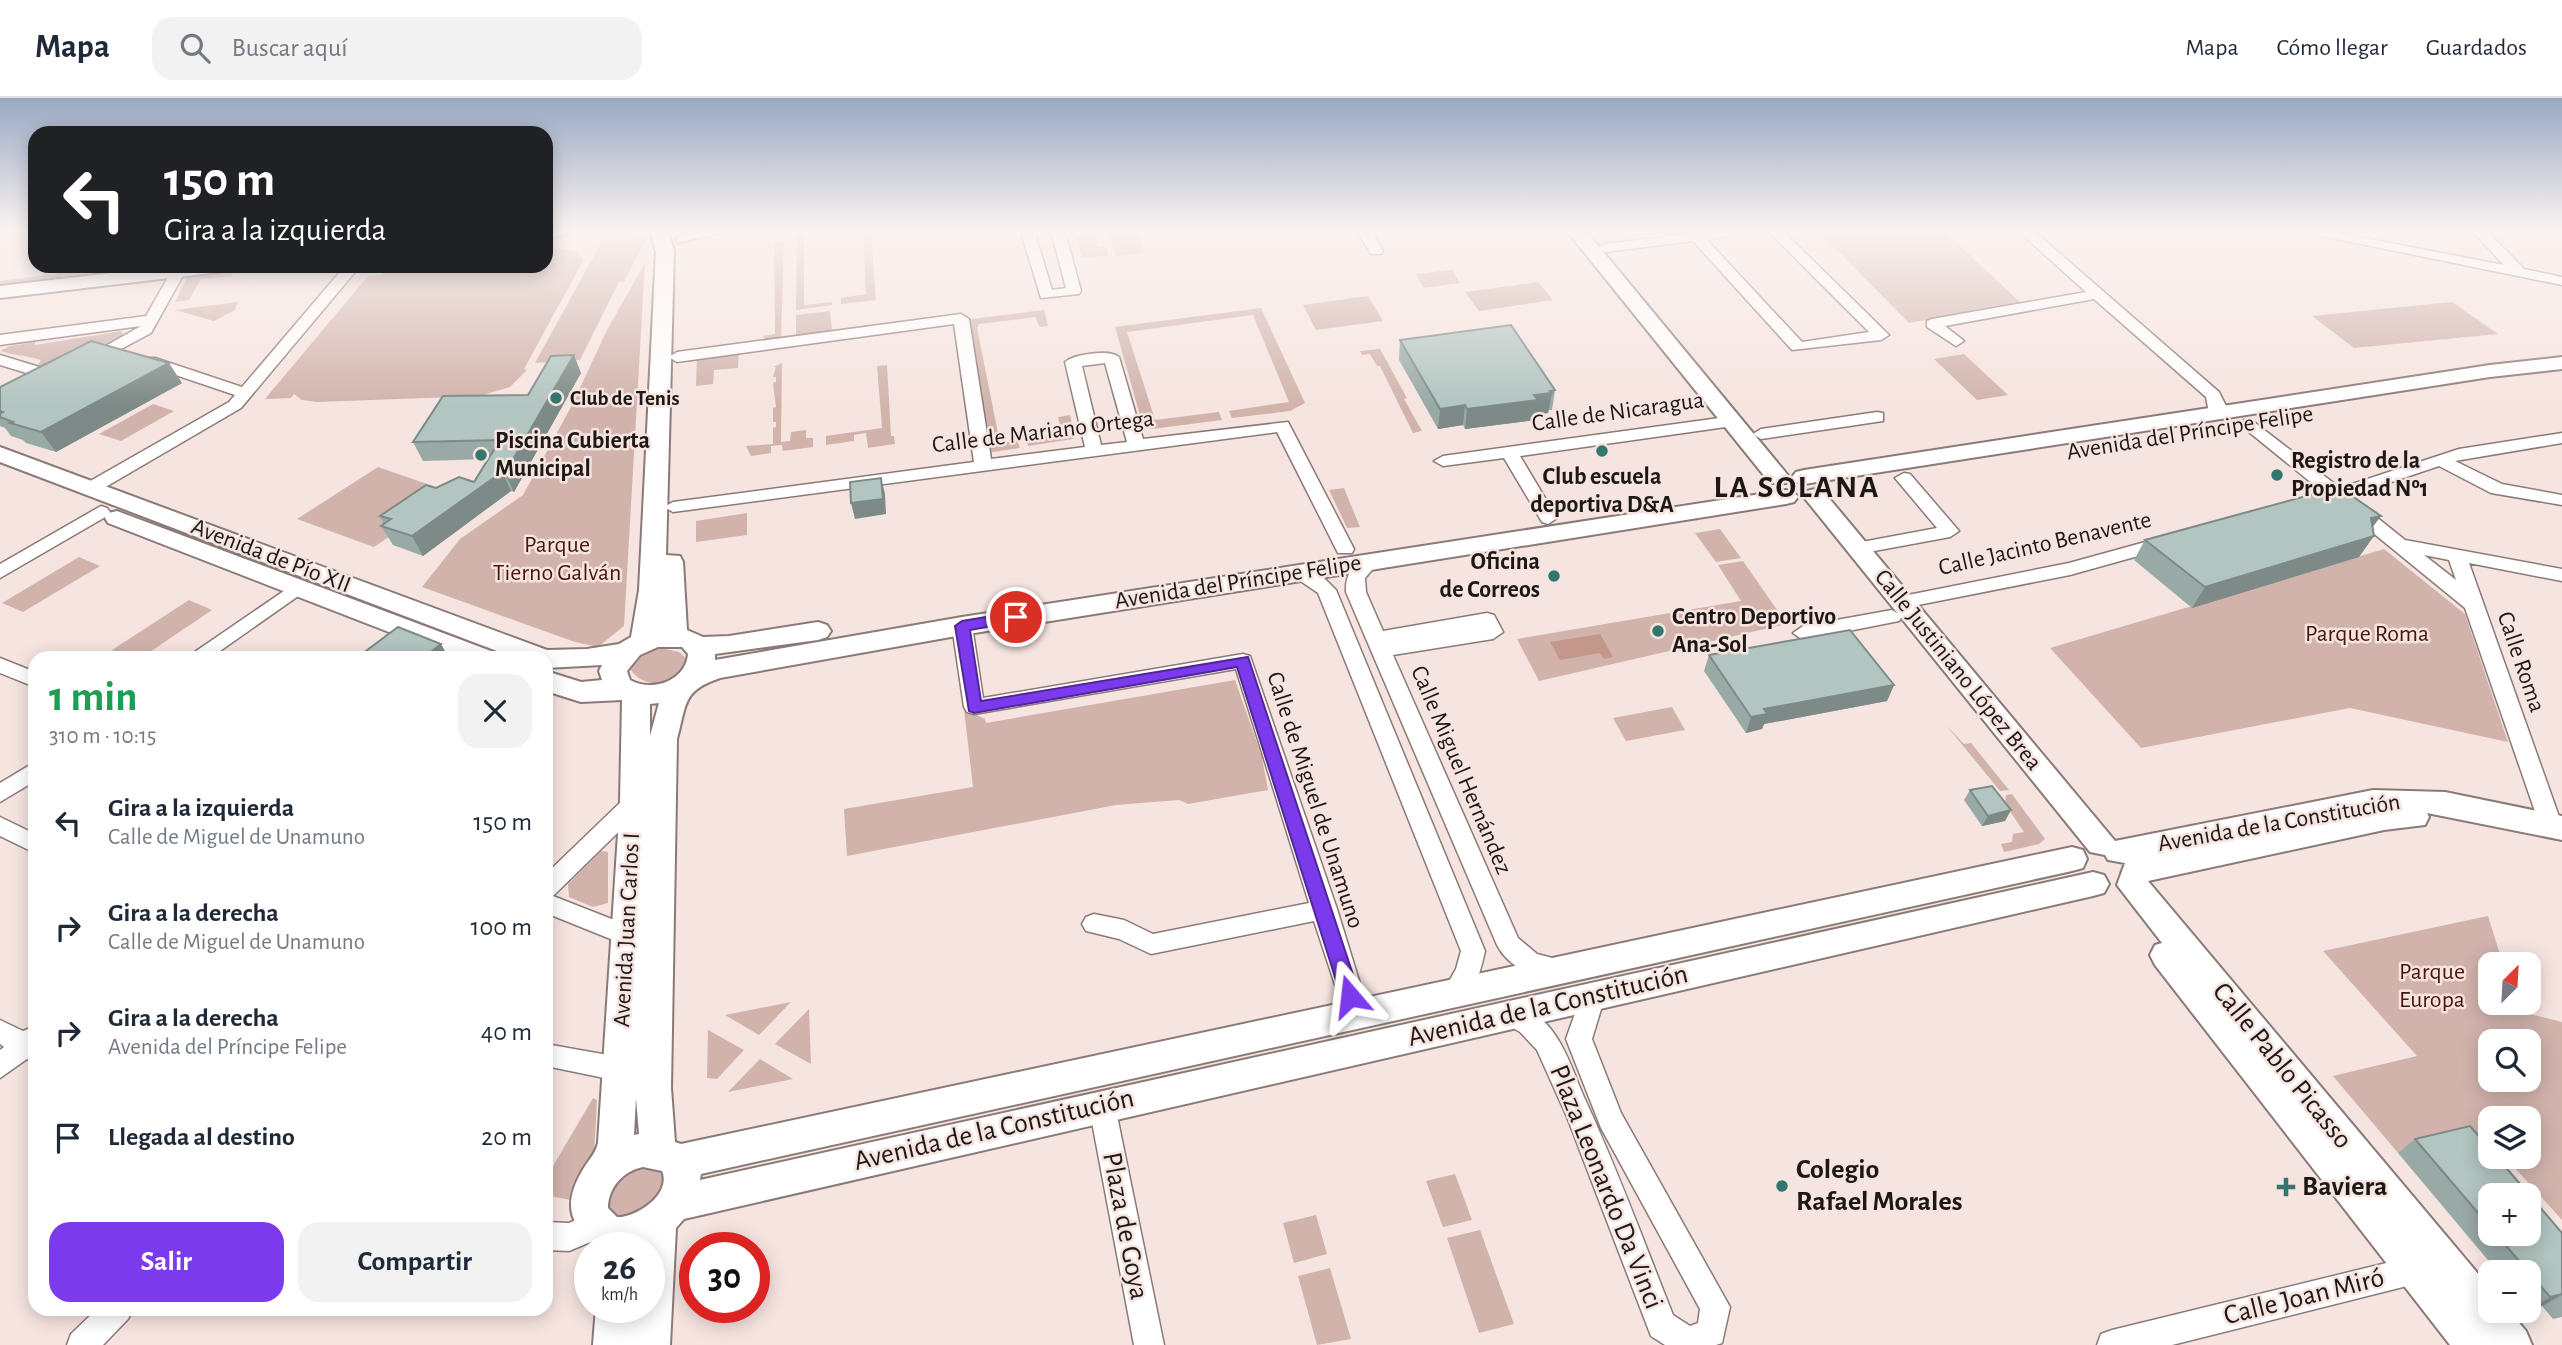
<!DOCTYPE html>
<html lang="es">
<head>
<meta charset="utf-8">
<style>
	:root { --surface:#fff; --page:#f2f2f3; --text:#1f2937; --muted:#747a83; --line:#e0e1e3; --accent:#7c3aed }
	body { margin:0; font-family:"Alegreya Sans",sans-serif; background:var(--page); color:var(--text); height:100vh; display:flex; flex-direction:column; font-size:26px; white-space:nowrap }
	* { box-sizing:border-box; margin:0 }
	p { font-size:23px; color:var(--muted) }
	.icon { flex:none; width:38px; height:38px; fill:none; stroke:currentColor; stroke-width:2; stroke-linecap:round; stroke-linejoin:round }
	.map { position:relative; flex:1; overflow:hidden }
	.drawer { position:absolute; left:28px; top:553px; width:525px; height:665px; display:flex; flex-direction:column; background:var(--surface); border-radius:21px; box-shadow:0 4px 18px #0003 }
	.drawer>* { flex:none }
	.banner { position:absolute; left:28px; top:28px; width:525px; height:147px; border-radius:21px; box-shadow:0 4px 18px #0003; background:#202124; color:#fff; overflow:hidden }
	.needle { width:46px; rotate:24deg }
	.controls { position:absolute; left:2478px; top:854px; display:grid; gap:14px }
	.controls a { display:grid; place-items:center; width:63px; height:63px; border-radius:14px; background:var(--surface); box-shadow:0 4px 18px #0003; font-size:35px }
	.speed { position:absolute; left:574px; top:1134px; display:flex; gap:14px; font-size:35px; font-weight:700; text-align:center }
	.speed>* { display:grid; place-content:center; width:91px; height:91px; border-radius:50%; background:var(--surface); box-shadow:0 4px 18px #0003; line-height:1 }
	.speed small { font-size:18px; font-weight:400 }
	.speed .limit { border:10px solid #d22; background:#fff; color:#111 }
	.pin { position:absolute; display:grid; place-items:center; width:60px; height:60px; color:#fff; margin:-30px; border:4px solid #fff; border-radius:50%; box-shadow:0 2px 7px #0007 }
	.me { position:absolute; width:77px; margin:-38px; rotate:343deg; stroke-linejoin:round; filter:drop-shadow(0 0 5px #0008) }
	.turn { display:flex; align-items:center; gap:24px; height:147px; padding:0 21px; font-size:32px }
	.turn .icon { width:91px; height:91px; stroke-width:2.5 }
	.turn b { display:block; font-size:49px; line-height:60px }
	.round { display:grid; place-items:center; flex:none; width:74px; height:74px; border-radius:21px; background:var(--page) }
	.head { display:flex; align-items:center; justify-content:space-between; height:119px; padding:0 21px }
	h1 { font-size:42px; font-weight:700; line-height:52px; color:#1e9e55 }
	.primary-button { display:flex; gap:14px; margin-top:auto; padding:14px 21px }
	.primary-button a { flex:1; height:80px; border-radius:21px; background:var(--accent); color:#fff; font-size:28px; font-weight:700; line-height:80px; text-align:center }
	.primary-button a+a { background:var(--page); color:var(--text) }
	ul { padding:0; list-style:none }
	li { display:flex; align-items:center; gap:21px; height:105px; padding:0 21px }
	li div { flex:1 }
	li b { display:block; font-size:26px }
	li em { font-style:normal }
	header { display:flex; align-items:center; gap:42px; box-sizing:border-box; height:98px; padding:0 35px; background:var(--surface); border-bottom:2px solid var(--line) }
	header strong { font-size:33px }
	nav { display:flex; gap:38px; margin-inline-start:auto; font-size:24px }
	.search { width:490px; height:63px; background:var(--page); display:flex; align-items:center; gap:18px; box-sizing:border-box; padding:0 24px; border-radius:21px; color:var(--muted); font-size:26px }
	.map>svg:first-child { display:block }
</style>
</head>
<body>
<header>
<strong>Mapa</strong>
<div class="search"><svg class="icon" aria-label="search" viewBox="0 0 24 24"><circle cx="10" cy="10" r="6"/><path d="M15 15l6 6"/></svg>Buscar aquí</div>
<nav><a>Mapa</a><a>Cómo llegar</a><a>Guardados</a></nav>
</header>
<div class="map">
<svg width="2562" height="1247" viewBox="0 0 2562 1247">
	<rect width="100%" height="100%" fill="#f6e4e0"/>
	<path fill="#d1b3ac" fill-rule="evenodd" d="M804 133V207L832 204V207L796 212 797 134Z
		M839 133H871L876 202 841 206V200L866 196 863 136 839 138Z
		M1108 133H1137L1145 155 1116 158Z
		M1818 133H1944L2021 205 1909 225Z
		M1094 136 1098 149H1107L1108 158 1082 159 1076 138Z
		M646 141 624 184H619L580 262 535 265 602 143Z
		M784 143 781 240 766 242 763 238 775 236 774 144Z
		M546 149 578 154 583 163 524 271 527 272 510 289 479 298 317 304 302 302 294 296 291 300 265 301 368 178 381 177 389 168H546Z
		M645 165 624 528 598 549 575 544 422 489 460 441 523 397 571 309 607 232Z
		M78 168H141L0 187V183L56 176Z
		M234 172 232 178 201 181 189 202 175 204 188 177Z
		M1452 172 1460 185 1424 190 1416 176Z
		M1538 184 1553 202 1479 213 1465 194Z
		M1368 198 1383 223 1316 232 1303 207Z
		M238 204 235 212 214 223 175 212Z
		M2452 204 2498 236 2354 250 2312 218Z
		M1261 210 1305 305 1290 313 1232 320 1229 313 1289 304 1253 217 1127 234 1155 322 1219 314 1222 322 1152 331 1143 328 1115 229Z
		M1044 212 1048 228 1040 229 1035 219 979 226 977 230 1000 345 1017 343 1020 350 986 355 964 222Z
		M830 213 832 233 796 238V217Z
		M122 233 123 238 51 271 38 267 41 262C26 257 14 258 0 253L10 248 35 244V247Z
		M1380 251 1407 300 1404 301 1422 333 1413 335 1380 268H1377L1370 256 1362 257 1360 253Z
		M739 253 738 270 714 272 713 286 696 288 697 258Z
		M1964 256 2008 297 1977 302 1934 261Z
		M782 265 781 344 790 343 791 334 806 332V340H813V349L783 353 782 347 771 348V355L751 358 746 348 773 346V330L776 329V324H773V310L776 309 773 285 776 284V279H773L776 269H773Z
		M887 267 891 338H894L895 346 868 350 866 335 854 337V343L826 347V338L882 330 877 268Z
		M153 306 174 313 121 343 99 336Z
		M1070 317 1075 337 1073 341 1028 348 1027 341 1062 336 1058 319Z
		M378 369 453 395 374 449 297 421Z
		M1344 390 1360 429 1347 430 1329 392Z
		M747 415V437L696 444V423Z
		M1720 431 1741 460 1716 464 1695 435Z
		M2384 451 2465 516 2508 644 2350 610 2141 650 2050 550Z
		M79 459 100 468 23 514 2 505Z
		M1743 463 1787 526 1539 583 1517 541 1741 503 1718 467Z
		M189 502 212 512 141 560H131L112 552Z
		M657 549 679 554 688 562 685 577C665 585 645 592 630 571L635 556Z
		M1235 582 1262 659 1268 692 1188 706 1179 702 1116 707 847 758 844 711 973 689 964 611 985 621 986 625Z
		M1672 609 1685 632 1626 643 1613 620Z
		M1946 627 1964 646 1971 645 2009 692 2000 693Z
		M2012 696 2045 741 2039 746 2004 754 2001 746 2012 744 2013 736 2024 734 2005 706 2006 697Z
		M601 753 608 754V805L593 809 569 799 568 786Z
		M2488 818 2503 866H2490V905H2515L2517 913 2562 924V1122L2505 1059H2529V1020H2490V1042L2483 1035 2398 1055 2333 978 2417 958 2323 853ZM2490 943H2529V982H2490Z
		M791 904 759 937 725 917Z
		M809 911 811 966 775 946Z
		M708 932 744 952 717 981 707 980Z
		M760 961 793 981 728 994Z
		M593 1000 597 1002 594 1058 575 1103 546 1097V1080Z
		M632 1067 664 1072 668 1087 635 1122 609 1118 604 1095Z
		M1455 1076 1472 1122 1443 1129 1426 1083Z
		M1316 1117 1327 1156 1294 1165 1283 1125Z
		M1480 1132 1514 1226 1479 1235 1447 1140Z
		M1330 1170 1351 1241 1317 1247 1298 1178Z"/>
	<path fill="#c4978c" d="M1600 536 1613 559 1604 561 1600 555 1560 562 1550 544Z"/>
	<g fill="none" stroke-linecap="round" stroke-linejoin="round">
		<g stroke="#8a7a77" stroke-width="3">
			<path id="street" d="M691 133H729L677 145V139Z
				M1026 133H1042L1036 139 1052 192 1066 190 1051 133H1065L1081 193 1079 196 1041 200 1022 138Z
				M1357 133H1371L1383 153 1381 156H1371Z
				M1684 133H1751L1707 142 1802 244 1869 234 1768 133H1783L1889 237 1881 242 1792 252 1693 143 1605 154 1598 150 1605 146 1686 136Z
				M2018 133H2034L2219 294 2226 308 2222 320H2210L2206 299 2094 201 1945 228 1964 243 1956 248 1927 229V223L1932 221 2086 194Z
				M2297 133H2328L2504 167 2472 133H2487L2524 171 2562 179V187Z
				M345 168H360L241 310 97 394H85L82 390 85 386 229 304 235 297 143 266V260H155L242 289Z
				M174 169H184L186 172 151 235 93 266H81L79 263 141 228 0 247V237L146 218Z
				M961 216 969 221 991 361 1085 349 1065 264C1074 256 1110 251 1119 259L1143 341 1288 324 1354 451 1352 455H1338L1277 334 673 414 664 409 673 404 974 364 954 226 677 264 669 259 677 254ZM1105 265 1127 344 1101 347 1082 268Z
				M0 257 62 276 64 279 56 284 0 267Z
				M1877 314 1883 315V323L1761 341 1753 336 1761 331Z
				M1734 318 1740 319V327L1520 358 1557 420 1548 426 1542 424 1504 360 1443 368 1434 363 1443 358Z
				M2250 321 2340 390 2459 351 2562 335V345L2455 363 2502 386 2562 397V407L2491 395 2439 368 2350 398 2405 442 2562 471V483L2469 465 2562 727 2559 734 2551 737 2543 734 2540 728 2465 510 2334 403 2314 406 2311 402 2324 395 2244 330V322ZM2424 457 2449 462 2456 482Z
				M1904 375 1910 376 1959 433 1950 439 1858 456 1851 454 1849 450 1851 446 1937 430 1895 380Z
				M101 408 107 410 110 414 107 418 0 480V466Z
				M2167 438 2176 444 2174 448 2070 477 1903 510 1893 504 1903 498 2069 465Z
				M1370 458 1379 464 1365 480 1366 494 1383 533 1487 515 1494 517 1503 534 1493 541 1393 557 1518 840 1537 856 1564 863 1567 870 1564 877C1540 886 1508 869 1497 847L1346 494C1345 478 1353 463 1370 458Z
				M1298 469 1322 478 1336 492 1485 853C1481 872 1472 911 1446 902L1443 894 1456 871 1461 853 1318 495 1289 475Z
				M297 484 304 486 307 490 304 494 210 560H186Z
				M1892 512 1902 518 1899 523 1803 542 1793 535 1803 528Z
				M962 521 972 528 983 600 1243 556 1250 558 1337 811 1369 915 1365 923 1356 926 1347 923 1314 823 1151 856 1119 841 1086 833 1082 826 1086 819 1094 816 1124 822 1153 836 1309 805 1236 571 974 616 967 614 964 609 952 528Z
				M0 560 35 574V589L0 575Z
				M35 664V683L0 704V685Z
				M635 696 643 698 646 704 643 710 553 798 637 831 640 838 637 845 628 848 546 815V776L627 698Z
				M0 719 35 736V755L0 738Z
				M1593 887 1602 890 1605 898 1592 941 1621 1015 1730 1209 1722 1245 1716 1247H1665L1651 1238 1567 1019 1537 952 1520 934 1503 924 1499 916 1503 908C1522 902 1545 921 1555 937 1568 955 1575 979 1584 999 1617 1070 1644 1144 1673 1217L1690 1228 1698 1225 1700 1211 1601 1030 1566 941 1584 890Z
				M0 922 23 933 35 928V964L27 961 0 980V952L4 949 0 946Z
				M546 946 619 959 628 963 632 971 628 979 619 983 546 968Z
				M1102 996 1111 999 1115 1008 1164 1247H1134L1089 1008 1093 999Z
				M597 1113 607 1117 611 1127 607 1137 569 1153 546 1152V1124L569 1125Z
				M2415 1158 2425 1162 2429 1172 2425 1182 2415 1186 2172 1247H2097L2101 1236 2112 1232Z
				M97 1211H133L128 1221 103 1247H67L71 1236Z"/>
		</g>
		<g stroke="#8a7a77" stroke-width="4">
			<path id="secondary" d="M546 133H566L564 137 546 141Z
				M650 133H668L674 153 666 457 680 458 683 464 687 532 703 539 729 538 818 524 827 527 831 533 827 539 818 542 715 556V562L962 519 1786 392 1794 394 1798 399 1794 404 1786 406 962 537 720 580C682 593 687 605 677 641L671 990 675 1044 681 1046 2072 749 2083 752 2087 761 2083 770 2072 773 701 1076 700 1082 2093 774 2104 777 2109 786 2104 795 2093 798 684 1121 676 1130 670 1247H593L596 1209H649V1150H596C569 1125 563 1106 582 1073 588 1062 595 1057 598 1045L620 704 622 602 581 604 546 593V573L581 584 602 582 599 573 602 567 546 570V560H515L0 364V349L547 552 587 551 619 546 631 539 639 492 656 153ZM658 549H682L688 556C686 582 653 595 630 582L627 573 640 557ZM659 605 650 638V606ZM636 1000 639 1036 634 1037ZM643 1069 662 1073C672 1096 636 1120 617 1119L608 1110C608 1090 623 1073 643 1069Z
				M1567 133H1586L1786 375 1790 380 1786 385H1770Z
				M171 168H230L220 174 0 200V188Z
				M2562 259V271L2490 279 1804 386 1796 384 1792 379 1796 374 1804 372 2490 267Z
				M1815 391 1823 393 2115 743 2373 692 2445 694 2562 718V742L2427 715 2429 719 2425 727 2384 732 2148 783 2490 1190V1213H2509L2526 1233 2532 1247H2450L2155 867 2150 857 2155 847 2162 845 2117 787 2125 765 2108 762 2105 757 2090 754 1807 403 1803 398 1807 393Z
				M117 413 491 553 495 560H456L108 425 105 420 108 415Z"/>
		</g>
		<use href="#street" fill="#fff" fill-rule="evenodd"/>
		<use href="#secondary" fill="#fff" fill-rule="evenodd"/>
	</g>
	<path fill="#99a9a6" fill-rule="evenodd" d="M1400 242 1555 292 1552 312H1549L1548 315 1535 317V322L1465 331 1463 327 1438 331 1399 262Z
		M581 275 514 394 511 393 423 458 393 447 381 428 384 426 380 418 436 390 474 384 488 361 423 363 413 344Z
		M182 285 56 354 26 345 23 342 11 338 5 330 0 328V289Z
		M2381 418 2372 429 2359 459 2192 510 2134 462 2145 442Z
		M366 553 449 560H370Z
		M1709 557 1894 587 1887 603 1764 626 1762 631 1746 635 1704 573Z
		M1970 692 2011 712 2005 723 1982 728 1964 702Z
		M2415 1041 2562 1135V1219L2553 1221 2542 1208 2529 1212V1174H2498L2398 1055ZM2490 1097 2529 1136H2490Z"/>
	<path fill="#7d8a87" d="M574 257 581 275 514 394 505 375Z
		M169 265 182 285 56 354 41 334Z
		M1552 295 1548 315 1535 317V322L1465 331 1467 311 1534 297Z
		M1465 307 1463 327 1438 331 1440 311Z
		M502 374 511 393 423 458 412 438Z
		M881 380 885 396 886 416 855 421 851 405Z
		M2381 418 2366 438 2371 420Z
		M2374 438 2359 459 2192 510 2205 489Z
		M441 546 449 560H423Z
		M1894 587 1887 603 1764 626 1762 631 1746 635 1751 619 1764 611Z
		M2011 712 2005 723 1982 728 1988 718Z
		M2562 1197 2542 1208 2529 1212 2550 1199Z"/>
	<path fill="#b2c5c1" stroke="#7d8a87" stroke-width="2" d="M1511 227 1555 292 1550 293 1552 295 1534 297 1538 302 1467 311 1465 307 1440 311 1400 242Z
		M91 243 169 265 41 334 10 325 13 324 0 319V316L3 314 0 313V289Z
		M574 257 505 375 502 374 412 438 381 428 391 421 380 418 426 387 436 390 459 379 474 384 500 342 413 344 443 298 528 297 551 258Z
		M881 380 883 401 851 405 850 384Z
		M2339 389 2381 418 2371 420 2374 438 2205 489 2145 442Z
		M398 529 441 546 423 560H383L366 553Z
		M1850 532 1894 587 1764 611 1767 616 1751 619 1709 557Z
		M1992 688 2011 712 1988 718 1970 692Z
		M2470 1028 2490 1051V1059H2497L2562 1135V1196L2550 1199 2496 1136H2529V1097H2490V1129L2415 1041Z"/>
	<linearGradient id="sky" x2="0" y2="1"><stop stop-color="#99a8c3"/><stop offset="0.43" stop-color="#fbf3f1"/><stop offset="1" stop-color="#fbf3f1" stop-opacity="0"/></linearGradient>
	<rect width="2562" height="308" fill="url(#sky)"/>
	<path fill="#7c3aed" stroke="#51269a" stroke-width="2" d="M1016 514 1021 516V523L970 532 981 603 1248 559 1360 898 1357 904H1343L1341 898 1237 569 974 615 969 613 955 528 962 523Z"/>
	<g fill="#31776d" stroke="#f6e4e0" stroke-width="2.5">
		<circle cx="556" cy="300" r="7"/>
		<circle cx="1602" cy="353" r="7"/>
		<circle cx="481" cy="357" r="7"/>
		<circle cx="2277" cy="377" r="7"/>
		<circle cx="1554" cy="478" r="7"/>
		<circle cx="1658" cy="533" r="7"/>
		<circle cx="1782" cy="1088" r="7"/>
		<path d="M2282.5 1078.5h7v7h7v7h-7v7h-7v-7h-7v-7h7z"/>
	</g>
	<g text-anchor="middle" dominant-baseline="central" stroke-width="5" stroke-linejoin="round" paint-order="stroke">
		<g font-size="21" font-weight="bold" fill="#1d1715" stroke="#f6e4e0" text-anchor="start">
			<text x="570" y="300">Club de Tenis</text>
		</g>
		<g font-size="24" fill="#1d1715" stroke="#f6e4e0">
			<text transform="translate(1618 314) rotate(-8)">Calle de Nicaragua</text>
			<text transform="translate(1043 334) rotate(-7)">Calle de Mariano Ortega</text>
			<text transform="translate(2190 335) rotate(-9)">Avenida del Príncipe Felipe</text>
			<text transform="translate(2045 446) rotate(-13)">Calle Jacinto Benavente</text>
			<text transform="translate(271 458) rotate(21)">Avenida de Pío XII</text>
			<text transform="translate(1238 484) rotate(-9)">Avenida del Príncipe Felipe</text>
			<text transform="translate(2521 564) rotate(71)">Calle Roma</text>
			<text transform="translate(1958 572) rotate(51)">Calle Justiniano López Brea</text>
			<text transform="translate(1461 672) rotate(67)">Calle Miguel Hernández</text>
			<text transform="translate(1315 702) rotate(72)">Calle de Miguel de Unamuno</text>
			<text transform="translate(2279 725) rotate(-10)">Avenida de la Constitución</text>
			<text transform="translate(627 832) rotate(-87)">Avenida Juan Carlos I</text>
		</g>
		<g font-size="24" font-weight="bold" fill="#1d1715" stroke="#f6e4e0" text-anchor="start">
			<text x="495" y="343">Piscina Cubierta<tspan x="495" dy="28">Municipal</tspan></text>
			<text x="2291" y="363">Registro de la<tspan x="2291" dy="28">Propiedad Nº1</tspan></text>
			<text x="1602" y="379" text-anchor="middle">Club escuela<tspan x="1602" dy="28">deportiva D&amp;A</tspan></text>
			<text x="1540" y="464" text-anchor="end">Oficina<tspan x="1540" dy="28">de Correos</tspan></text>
			<text x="1672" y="519">Centro Deportivo<tspan x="1672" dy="28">Ana-Sol</tspan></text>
		</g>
		<g font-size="24" fill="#4b1409" stroke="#f6e4e0">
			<text x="557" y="447">Parque<tspan x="557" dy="28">Tierno Galván</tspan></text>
			<text x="2367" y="536">Parque Roma</text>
			<text x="2432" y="874">Parque<tspan x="2432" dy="28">Europa</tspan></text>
		</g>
		<g font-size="28" fill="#1d1715" stroke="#f6e4e0">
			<text transform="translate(1548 908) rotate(-13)">Avenida de la Constitución</text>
			<text transform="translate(2282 968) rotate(51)">Calle Pablo Picasso</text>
			<text transform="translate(994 1032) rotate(-13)">Avenida de la Constitución</text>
			<text transform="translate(1606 1089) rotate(68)">Plaza Leonardo Da Vinci</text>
			<text transform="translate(1125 1128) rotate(79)">Plaza de Goya</text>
			<text transform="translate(2304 1199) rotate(-14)">Calle Joan Miró</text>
		</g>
		<g font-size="28" font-weight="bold" fill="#1d1715" stroke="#f6e4e0" text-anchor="start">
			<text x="1796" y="1072">Colegio<tspan x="1796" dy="32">Rafael Morales</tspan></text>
			<text x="2302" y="1089">Baviera</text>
		</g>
		<g font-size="32" font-weight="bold" letter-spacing="2" fill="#1d1715" stroke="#f6e4e0">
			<text x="1797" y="389">LA SOLANA</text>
		</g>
	</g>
</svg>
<div class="controls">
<a><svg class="needle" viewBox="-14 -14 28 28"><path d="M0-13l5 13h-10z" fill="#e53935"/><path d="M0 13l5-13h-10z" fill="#747a83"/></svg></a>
<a><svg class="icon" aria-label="search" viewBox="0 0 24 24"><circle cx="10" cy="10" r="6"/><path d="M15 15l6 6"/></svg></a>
<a><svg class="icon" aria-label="layers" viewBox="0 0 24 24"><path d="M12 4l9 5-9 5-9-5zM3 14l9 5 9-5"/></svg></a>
<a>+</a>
<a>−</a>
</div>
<div class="speed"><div>26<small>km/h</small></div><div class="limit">30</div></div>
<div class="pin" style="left:1016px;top:519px;background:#d93025"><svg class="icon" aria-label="arrive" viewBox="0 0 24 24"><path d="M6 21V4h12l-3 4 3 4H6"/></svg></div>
<svg class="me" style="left:1350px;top:898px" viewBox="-20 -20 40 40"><path d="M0-17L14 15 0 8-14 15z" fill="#7c3aed" stroke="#fff" stroke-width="4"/></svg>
<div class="banner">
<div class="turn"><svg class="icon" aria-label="left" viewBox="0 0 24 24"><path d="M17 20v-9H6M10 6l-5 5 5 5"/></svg><div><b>150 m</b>Gira a la izquierda</div></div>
</div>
<section class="drawer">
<div class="head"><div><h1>1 min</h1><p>310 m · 10:15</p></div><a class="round"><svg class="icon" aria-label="close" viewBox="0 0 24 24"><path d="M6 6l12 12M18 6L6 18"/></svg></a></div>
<ul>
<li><svg class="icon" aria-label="left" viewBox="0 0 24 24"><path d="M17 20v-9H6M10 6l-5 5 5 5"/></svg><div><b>Gira a la izquierda</b><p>Calle de Miguel de Unamuno</p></div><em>150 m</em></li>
<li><svg class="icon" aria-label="right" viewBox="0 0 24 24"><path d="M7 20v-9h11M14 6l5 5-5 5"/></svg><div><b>Gira a la derecha</b><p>Calle de Miguel de Unamuno</p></div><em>100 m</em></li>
<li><svg class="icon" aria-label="right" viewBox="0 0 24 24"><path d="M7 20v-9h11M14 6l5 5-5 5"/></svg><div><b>Gira a la derecha</b><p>Avenida del Príncipe Felipe</p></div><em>40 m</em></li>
<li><svg class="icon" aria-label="arrive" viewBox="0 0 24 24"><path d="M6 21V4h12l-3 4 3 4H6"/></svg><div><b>Llegada al destino</b></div><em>20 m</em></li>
</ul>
<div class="primary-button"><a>Salir</a><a>Compartir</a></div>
</section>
</div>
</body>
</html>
